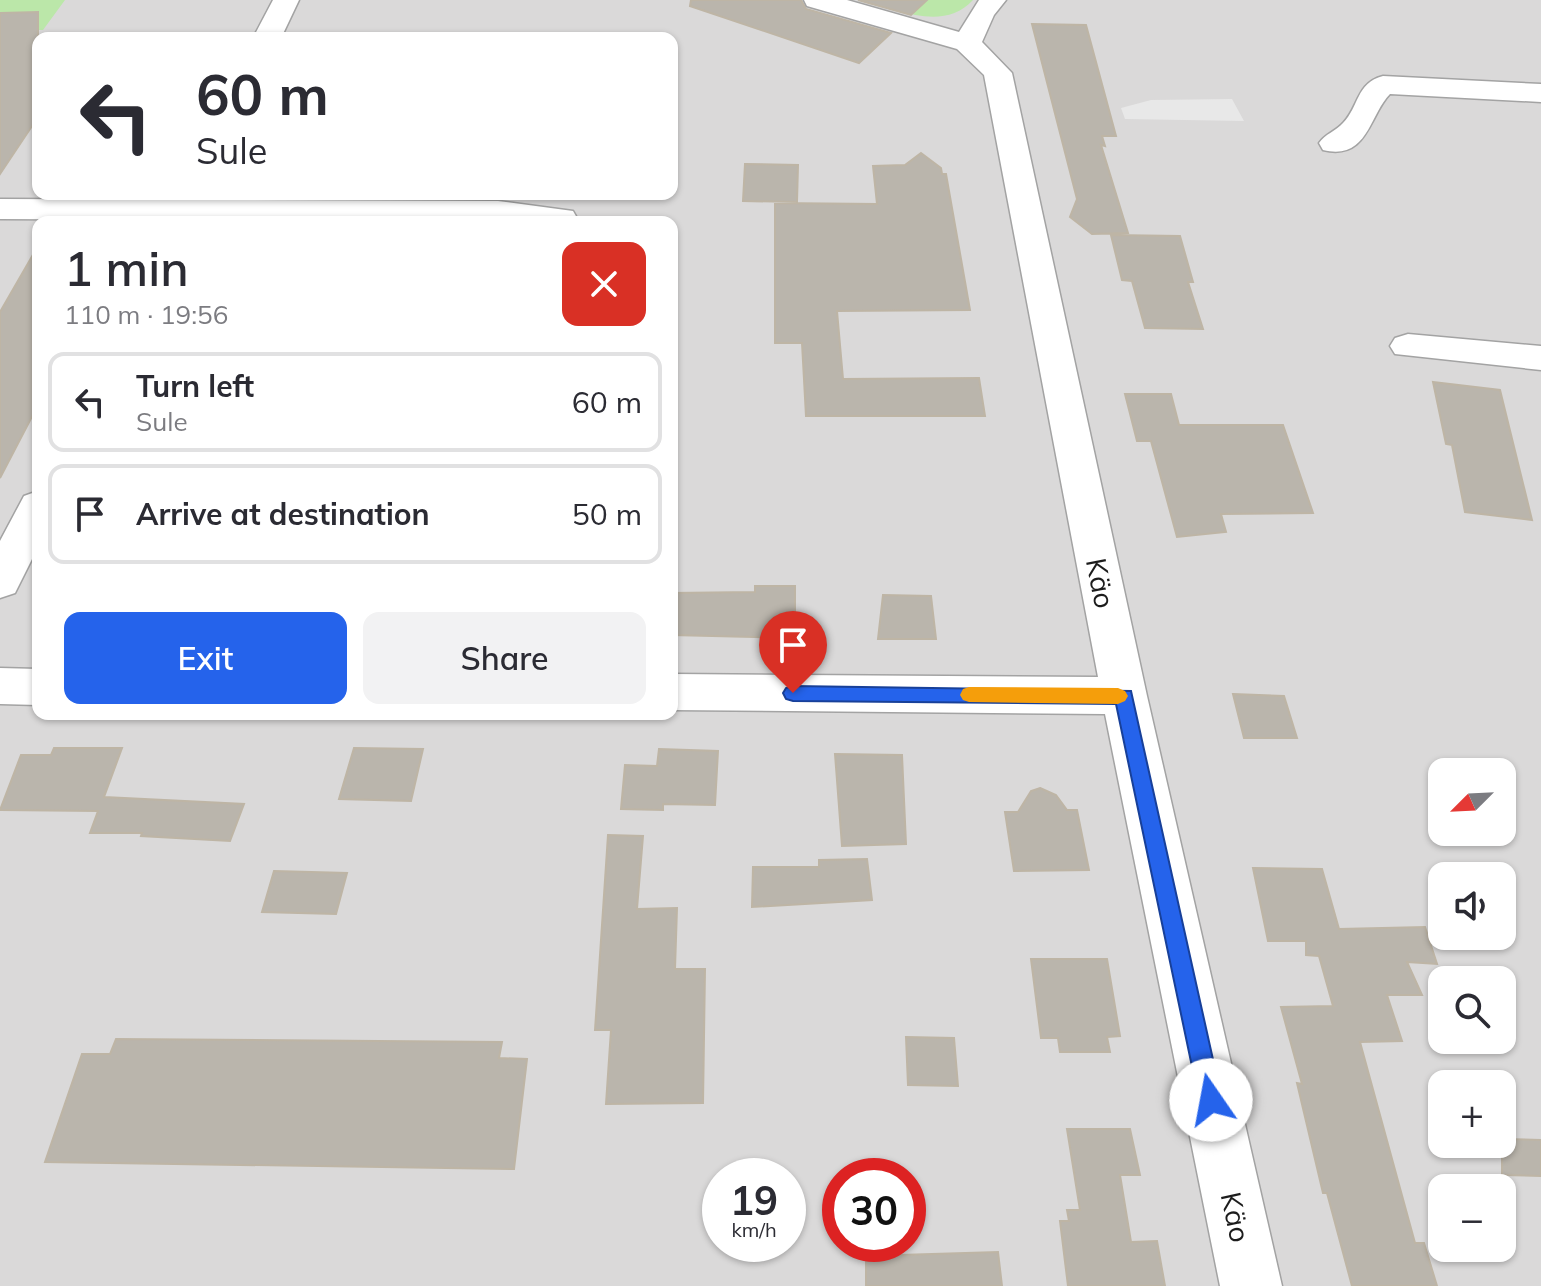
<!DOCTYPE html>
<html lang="en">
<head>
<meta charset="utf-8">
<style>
	:root { --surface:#fff; --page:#f2f2f3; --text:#2b2b33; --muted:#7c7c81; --line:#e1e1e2; --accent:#2563eb }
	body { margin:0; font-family:Mulish,sans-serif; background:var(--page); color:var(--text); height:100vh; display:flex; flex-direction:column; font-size:30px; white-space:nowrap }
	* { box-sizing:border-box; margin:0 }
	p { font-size:26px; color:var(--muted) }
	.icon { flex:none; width:44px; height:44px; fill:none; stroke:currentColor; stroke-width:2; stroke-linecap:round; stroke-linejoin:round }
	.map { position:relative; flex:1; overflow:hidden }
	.side { position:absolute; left:32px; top:216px; width:646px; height:504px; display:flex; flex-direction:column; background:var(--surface); border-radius:16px; box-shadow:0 2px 6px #0004 }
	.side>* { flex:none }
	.guide { position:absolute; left:32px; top:32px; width:646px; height:168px; border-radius:16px; box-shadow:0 2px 6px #0004; background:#fff; color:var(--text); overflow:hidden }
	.needle { width:52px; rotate:246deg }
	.tools { position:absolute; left:1428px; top:758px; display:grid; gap:16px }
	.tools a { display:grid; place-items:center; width:88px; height:88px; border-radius:16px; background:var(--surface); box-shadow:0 2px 6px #0004; font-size:40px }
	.speed { position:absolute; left:702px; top:1158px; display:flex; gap:16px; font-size:40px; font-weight:700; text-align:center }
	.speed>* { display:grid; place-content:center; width:104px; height:104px; border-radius:50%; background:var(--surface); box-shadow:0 2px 6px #0004; line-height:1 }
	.speed small { font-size:20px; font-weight:400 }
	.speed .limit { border:12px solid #d22; background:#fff; color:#111 }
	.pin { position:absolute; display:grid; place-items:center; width:68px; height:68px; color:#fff; margin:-82px -34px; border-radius:50% 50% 50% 0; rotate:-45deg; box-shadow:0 0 8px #0007 }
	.pin .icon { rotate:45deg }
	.me { position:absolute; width:88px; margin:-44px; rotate:348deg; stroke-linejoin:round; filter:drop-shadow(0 0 6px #0008) }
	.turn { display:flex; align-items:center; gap:28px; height:168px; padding:0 32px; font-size:36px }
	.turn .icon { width:104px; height:104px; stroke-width:2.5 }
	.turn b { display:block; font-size:56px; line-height:68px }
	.round { display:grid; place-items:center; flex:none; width:84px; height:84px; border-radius:16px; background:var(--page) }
	.summary { display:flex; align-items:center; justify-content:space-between; height:136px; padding:0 32px }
	h1 { font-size:48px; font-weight:600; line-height:60px }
	.cta { display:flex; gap:16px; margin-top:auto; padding:16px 32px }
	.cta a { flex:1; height:92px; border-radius:16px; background:var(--accent); color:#fff; font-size:32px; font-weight:600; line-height:92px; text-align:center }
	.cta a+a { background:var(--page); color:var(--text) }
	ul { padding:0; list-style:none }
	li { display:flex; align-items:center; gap:24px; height:100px; margin:0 16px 12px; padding:0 16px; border:4px solid var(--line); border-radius:16px }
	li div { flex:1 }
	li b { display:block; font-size:30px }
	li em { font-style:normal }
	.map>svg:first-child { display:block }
</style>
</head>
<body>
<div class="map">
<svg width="1541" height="1286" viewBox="0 0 1541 1286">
	<rect width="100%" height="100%" fill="#edece2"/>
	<path fill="#dad9d9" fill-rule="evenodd" d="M0 0H1541V1286H0ZM38 38H672V194H38ZM38 222H672V714H38ZM1442 772H1502V832H1442ZM1442 876H1502V936H1442ZM1442 980H1502V1040H1442ZM1442 1084H1502V1144H1442ZM720 1176H788V1244H720ZM840 1176H908V1244H840ZM1442 1188H1502V1248H1442Z"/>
	<path fill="#bbe7a9" d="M0 0H65L43 30H0Z
		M863 0H973C944 32 898 10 863 0Z"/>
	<path fill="#e8e8e8" d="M1232 99 1244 121 1125 119 1121 108 1151 100Z"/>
	<path fill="#bab5ac" stroke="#beb5a5" stroke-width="2" d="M691 0H801L806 9 891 33 859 63 690 6Z
		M858 0H927L911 15Z
		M38 12V117L0 174V13Z
		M1032 24 1086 25 1116 136H1102L1105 146 1101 145 1128 233 1092 234 1070 217 1077 199Z
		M921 153 941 168 942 174H946L970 310 837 311 843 379 979 378 985 416H806L802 343H775V203L877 204 873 166 905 165Z
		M745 164 798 165 797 202 743 201Z
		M1111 235 1180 236 1193 282H1188L1203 329 1145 328 1132 281 1122 280Z
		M38 246V405L0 478V312Z
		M1433 382 1500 390 1532 520 1465 512 1452 445 1446 444Z
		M1125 394H1171L1179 425H1283L1313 513 1221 514 1226 532 1177 537 1151 441H1137Z
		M755 586H795V638L672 635V593L755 592Z
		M883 595 931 596 936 639H878Z
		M1233 694 1284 696 1297 738H1244Z
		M54 748H122L104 797 244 804 230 841 141 836 142 833H90L98 811 0 810 21 755H51Z
		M354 748 423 749 411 801 339 799Z
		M659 749 718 751 715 805 663 804V810L621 809 625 765 657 766Z
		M835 754 902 755 906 844 842 846Z
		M1040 788 1056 795 1067 810H1077L1089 870 1014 871 1005 812H1018L1031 791Z
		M608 835 643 836 637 909 677 908 675 969H705L703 1103 606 1104 611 1030H595Z
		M867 859 872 900 752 907 753 867H819V860Z
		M1253 868 1322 869 1339 929 1425 927 1437 964 1407 962 1422 995H1387L1402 1041 1360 1042 1415 1243H1424L1437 1286H1352L1327 1193H1323L1297 1083 1302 1084 1281 1007 1333 1006 1319 956 1306 955V941H1268Z
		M274 871 347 873 336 914 262 912Z
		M1031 959H1107L1120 1036 1107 1037 1110 1052H1060L1058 1038H1041Z
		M906 1037 954 1038 958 1086 908 1085Z
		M116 1039 502 1042 499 1058 527 1059 514 1169 45 1162 82 1054H110Z
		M1067 1129H1130L1140 1175H1120L1131 1242 1157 1241 1165 1286H1068L1060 1221H1069L1067 1210H1080Z
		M1502 1139 1541 1140V1176L1502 1175Z
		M998 1252 1002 1286H866V1256Z"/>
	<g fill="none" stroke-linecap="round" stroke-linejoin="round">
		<g stroke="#a3a3a3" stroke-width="3">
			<path id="minor" d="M273 0H299L281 38H253Z
				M804 0H847L959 32 979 0H1006L994 15 982 42 1012 73 1147 696 1282 1286H1220L1105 714 672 710V674L1098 677 984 75 957 49 807 6Z
				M1383 76 1541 84V102L1390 94C1369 115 1368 161 1323 150L1319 143C1325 134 1336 131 1343 123 1359 107 1356 83 1383 76Z
				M0 199 498 201 573 211 577 218 575 222 0 219Z
				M1408 334 1541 346V370L1395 354 1390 346 1395 338Z
				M38 491V547L15 593 0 598V541L24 496Z
				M0 668 38 669V705L0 704Z"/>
		</g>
		<use href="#minor" fill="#fff" fill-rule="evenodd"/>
	</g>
	<path fill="#2563eb" stroke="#184099" stroke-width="2" d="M793 686 1131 691 1222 1100 1219 1108 1211 1111 1202 1108 1199 1100 1116 704 793 701 786 699 783 693 786 688Z"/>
	<path fill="#f59e0b" d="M969 687 1118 688 1125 691 1128 696 1125 701 1118 704 969 702 963 700 960 695 963 689Z"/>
	<g text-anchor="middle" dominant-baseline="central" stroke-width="8" stroke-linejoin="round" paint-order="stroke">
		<g font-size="28" fill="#1c1c1c" stroke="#fff">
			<text transform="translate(1101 583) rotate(79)">Käo</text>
			<text transform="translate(1236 1217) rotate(78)">Käo</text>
		</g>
	</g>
</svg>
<div class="tools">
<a><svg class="needle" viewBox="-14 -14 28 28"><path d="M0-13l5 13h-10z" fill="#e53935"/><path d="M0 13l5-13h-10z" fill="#7c7c81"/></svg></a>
<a><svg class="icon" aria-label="sound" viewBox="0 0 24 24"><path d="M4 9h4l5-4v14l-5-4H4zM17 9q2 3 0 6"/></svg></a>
<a><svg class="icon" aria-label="search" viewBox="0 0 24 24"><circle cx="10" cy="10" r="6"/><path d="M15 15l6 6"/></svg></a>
<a>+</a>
<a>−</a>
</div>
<div class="speed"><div>19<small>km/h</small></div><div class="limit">30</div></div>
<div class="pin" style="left:793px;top:693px;background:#d93025"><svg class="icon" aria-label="arrive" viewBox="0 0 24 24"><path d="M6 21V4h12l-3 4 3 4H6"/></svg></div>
<svg class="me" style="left:1211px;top:1100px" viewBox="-20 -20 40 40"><circle r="19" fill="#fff"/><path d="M0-13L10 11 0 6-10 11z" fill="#2563eb"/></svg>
<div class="guide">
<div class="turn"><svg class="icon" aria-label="left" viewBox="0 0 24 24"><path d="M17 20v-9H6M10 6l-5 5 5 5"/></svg><div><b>60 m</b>Sule</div></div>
</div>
<section class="side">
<div class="summary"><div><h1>1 min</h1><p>110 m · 19:56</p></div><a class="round" style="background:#d93025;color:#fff"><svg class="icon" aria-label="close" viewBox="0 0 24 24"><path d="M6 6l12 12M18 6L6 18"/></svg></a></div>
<ul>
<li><svg class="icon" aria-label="left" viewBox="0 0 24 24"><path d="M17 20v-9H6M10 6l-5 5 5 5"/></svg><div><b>Turn left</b><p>Sule</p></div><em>60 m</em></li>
<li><svg class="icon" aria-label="arrive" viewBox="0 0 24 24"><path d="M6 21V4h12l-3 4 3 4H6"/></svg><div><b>Arrive at destination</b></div><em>50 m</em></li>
</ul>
<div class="cta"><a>Exit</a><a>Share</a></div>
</section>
</div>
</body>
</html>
